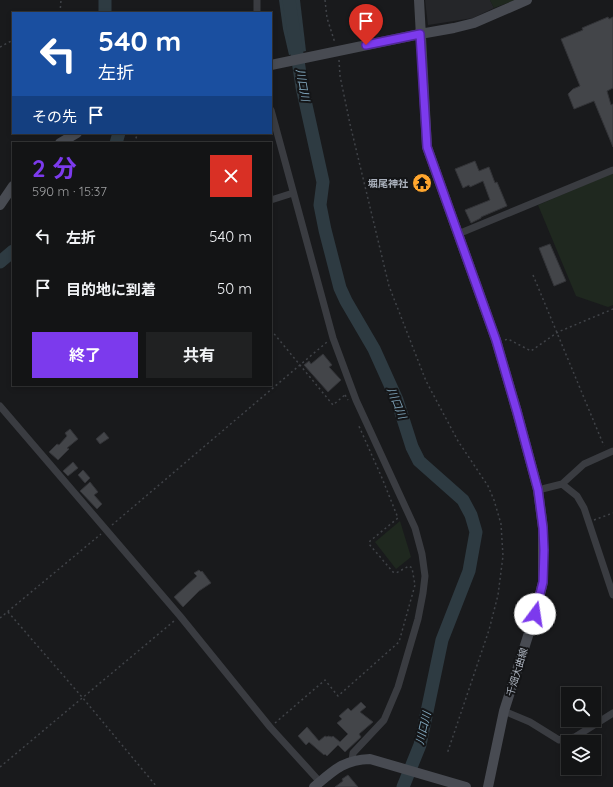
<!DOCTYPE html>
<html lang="ja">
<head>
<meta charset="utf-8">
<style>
	:root { --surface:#131415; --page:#202122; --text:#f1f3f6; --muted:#9d9ea0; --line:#323334; --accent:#7c3aed }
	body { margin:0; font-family:Quicksand,"Noto Sans JP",sans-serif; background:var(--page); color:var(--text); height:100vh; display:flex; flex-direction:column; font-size:15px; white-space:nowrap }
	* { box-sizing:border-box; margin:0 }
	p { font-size:13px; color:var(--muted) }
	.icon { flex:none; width:22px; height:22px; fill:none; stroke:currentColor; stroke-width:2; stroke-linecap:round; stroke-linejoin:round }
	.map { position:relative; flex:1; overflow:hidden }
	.drawer { position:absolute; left:12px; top:142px; width:260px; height:244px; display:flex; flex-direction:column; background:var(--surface); border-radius:0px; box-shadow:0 2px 6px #0003,0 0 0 1px var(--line) }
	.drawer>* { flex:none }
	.hud { position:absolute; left:12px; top:12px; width:260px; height:122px; border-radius:0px; box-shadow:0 2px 6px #0003,0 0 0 1px var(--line); background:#1a4fa0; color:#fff; overflow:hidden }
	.fabs { position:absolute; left:561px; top:687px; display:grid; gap:8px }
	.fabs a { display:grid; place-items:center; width:40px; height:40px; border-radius:0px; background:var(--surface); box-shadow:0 2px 6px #0003,0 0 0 1px var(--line); font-size:20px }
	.pin { position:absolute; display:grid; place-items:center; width:34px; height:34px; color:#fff; margin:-41px -17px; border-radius:50% 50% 50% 0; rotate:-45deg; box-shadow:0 0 4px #0007 }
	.pin .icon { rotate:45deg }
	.me { position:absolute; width:44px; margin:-22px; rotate:14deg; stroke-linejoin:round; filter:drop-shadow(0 0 3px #0008) }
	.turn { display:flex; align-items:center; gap:14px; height:84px; padding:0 20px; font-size:18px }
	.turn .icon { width:52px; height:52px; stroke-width:2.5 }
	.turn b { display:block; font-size:28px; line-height:34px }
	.then { display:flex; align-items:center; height:38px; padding:0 20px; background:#0003; gap:8px; font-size:15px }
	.round { display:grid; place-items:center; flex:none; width:42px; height:42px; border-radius:0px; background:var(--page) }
	.summary { display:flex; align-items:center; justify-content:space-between; height:68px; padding:0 20px }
	h1 { font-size:24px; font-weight:700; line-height:30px; color:var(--accent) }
	.primary-button { display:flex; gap:8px; margin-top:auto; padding:8px 20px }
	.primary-button a { flex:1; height:46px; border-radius:0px; background:var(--accent); color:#fff; font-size:16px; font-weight:700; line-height:46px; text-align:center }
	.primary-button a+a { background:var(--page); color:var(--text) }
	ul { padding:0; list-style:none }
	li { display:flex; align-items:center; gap:12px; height:52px; padding:0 20px }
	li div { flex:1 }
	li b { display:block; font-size:15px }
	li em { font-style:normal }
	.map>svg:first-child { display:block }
</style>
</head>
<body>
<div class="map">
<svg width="613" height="787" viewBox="0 0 613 787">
	<rect width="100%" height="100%" fill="#191a1c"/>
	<path fill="#252629" d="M425 0H490L494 8 473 18 428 25Z"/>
	<path fill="#1f281f" d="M490 0H515L494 8Z
		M613 173V305L608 307 576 296 538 205Z
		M400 521 411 557 396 569 375 542Z"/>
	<path fill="#2e3b42" d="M279 0H300L306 51 289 55 283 29Z"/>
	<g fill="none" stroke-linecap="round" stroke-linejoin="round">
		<path stroke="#2e3b42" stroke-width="13" d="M105 0V13
			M289 0 302 87 323 182 320 205 325 230 340 288 346 301 374 349 397 400 412 447 419 461 463 500 471 515 476 532 469 571 442 640 420 745 403 787
			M116 143 119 133
			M0 262 13 251"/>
	</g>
	<path fill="#434549" stroke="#333438" d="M608 17 609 19 613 17V88L607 91 611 105 613 104V147L594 101 574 109 568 94 573 89 580 86 561 39 583 30 582 28Z
		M475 161 479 171 489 167 495 183 497 182 507 206 481 217V218L471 223 465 210 490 200 483 181 470 187 469 185 463 188 455 169Z
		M550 244 566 281 554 286 539 248Z
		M323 354 332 365 329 367 341 380 328 392 304 365 309 361 311 364Z
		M70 429 78 439 67 448 69 449 58 460 49 452 57 444 59 445 67 436 65 433Z
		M104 432 109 438 100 444 96 439Z
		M73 462 78 468 68 476 63 471Z
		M83 470 90 478 85 483 78 475Z
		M90 482 98 492 94 495 102 504 97 509 80 491Z
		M199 570 201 572 202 571 211 583 199 591 183 607 174 597 197 576 194 573Z
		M361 702 366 707 360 712 373 722 359 734 361 737 345 752 338 745 327 756 325 754 324 755 309 742 306 745 298 736 307 727 319 741 325 736 327 737 328 736 332 737 333 736 340 742 348 734 337 723 342 719 339 716 348 708 351 711Z
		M348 775 358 787H335L343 781 342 779Z"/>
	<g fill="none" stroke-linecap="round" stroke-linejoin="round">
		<path stroke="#404348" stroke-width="1.5" stroke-dasharray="2 3" stroke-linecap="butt" d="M325 0 327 18 335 43
			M60 13 61 0
			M0 47 13 40
			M339 60 340 76 350 124 389 286 426 381 458 441 488 486 494 500 501 524 503 556 498 595 489 630 447 754
			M134 143 138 133
			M533 275 604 446
			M271 330 333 405 346 394
			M505 340 508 339 531 351 558 332 613 309
			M345 395 348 400
			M594 520 613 513
			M112 525 327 342
			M8 612 82 697 157 787
			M0 618 101 534
			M275 723 325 680 338 696 399 642 415 585 412 568 409 566 396 573 393 572 369 544 370 541 398 518 382 478 358 424
			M0 767 174 621"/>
		<path stroke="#3a3c41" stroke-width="7" d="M257 0V13
			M271 110 333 338 356 400 415 528 422 554 425 576 423 593 418 619 398 687 384 720 353 753 352 761
			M271 200 293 193
			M458 234 613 170
			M0 406 180 616 270 727 320 782
			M562 484 577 496 584 508 613 595
			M538 490 562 484 584 464 613 451
			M504 711 530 722 559 740 575 737 613 713"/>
		<path stroke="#484b52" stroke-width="10" d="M419 0 427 147 496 340 517 412 538 490 543 528V582L535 614 504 711 488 787
			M271 65 420 34 454 28 474 23 527 0
			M60 143 77 133
			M0 205 13 186
			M314 787C334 770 343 760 370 759L466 787"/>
	</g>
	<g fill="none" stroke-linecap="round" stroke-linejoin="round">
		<g stroke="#51269a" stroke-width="10">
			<path id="route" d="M366 45 420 34 427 147 496 340 517 412 538 490 543 528 544 550 543 582 535 614"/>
		</g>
		<use href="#route" stroke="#7c3aed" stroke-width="7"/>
	</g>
	<defs>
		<g id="temple-disc" transform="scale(1)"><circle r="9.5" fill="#ffa62e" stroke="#141517"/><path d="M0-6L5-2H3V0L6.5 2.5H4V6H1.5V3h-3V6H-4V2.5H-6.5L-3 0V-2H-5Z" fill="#111"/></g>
	</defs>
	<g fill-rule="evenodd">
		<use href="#temple-disc" x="422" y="183"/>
	</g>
	<g text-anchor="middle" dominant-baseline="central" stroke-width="4" stroke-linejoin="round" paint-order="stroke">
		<g font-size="10" font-weight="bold" fill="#abb2bd" stroke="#141517" text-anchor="end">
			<text x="408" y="183">堀尾神社</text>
		</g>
		<g font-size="10" fill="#abb2bd" stroke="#141517">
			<text transform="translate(517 672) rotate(-73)">千畑大曲線</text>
		</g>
		<g font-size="11" font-style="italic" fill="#7fa4ba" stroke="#141517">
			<text transform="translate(303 85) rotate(80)">川口川</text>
			<text transform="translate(397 403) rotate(68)">川口川</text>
			<text transform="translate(423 728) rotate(-77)">川口川</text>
		</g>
	</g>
</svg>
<div class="fabs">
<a><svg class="icon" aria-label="search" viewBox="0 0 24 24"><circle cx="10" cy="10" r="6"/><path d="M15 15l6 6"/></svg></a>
<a><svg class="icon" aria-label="layers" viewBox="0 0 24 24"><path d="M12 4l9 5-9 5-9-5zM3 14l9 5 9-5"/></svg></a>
</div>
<div class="pin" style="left:366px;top:45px;background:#d93025"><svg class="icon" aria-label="arrive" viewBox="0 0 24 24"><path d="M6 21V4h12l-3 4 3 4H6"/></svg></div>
<svg class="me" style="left:535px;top:614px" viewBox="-20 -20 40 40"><circle r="19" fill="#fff"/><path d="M0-13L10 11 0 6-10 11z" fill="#7c3aed"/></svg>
<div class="hud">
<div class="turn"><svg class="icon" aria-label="left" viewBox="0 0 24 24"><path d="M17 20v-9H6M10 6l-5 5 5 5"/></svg><div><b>540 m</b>左折</div></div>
<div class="then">その先<svg class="icon" aria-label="arrive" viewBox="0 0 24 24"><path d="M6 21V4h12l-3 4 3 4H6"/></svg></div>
</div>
<section class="drawer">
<div class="summary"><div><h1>2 分</h1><p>590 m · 15:37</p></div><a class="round" style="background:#d93025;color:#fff"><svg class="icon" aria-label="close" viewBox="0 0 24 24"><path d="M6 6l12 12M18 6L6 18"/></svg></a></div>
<ul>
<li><svg class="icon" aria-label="left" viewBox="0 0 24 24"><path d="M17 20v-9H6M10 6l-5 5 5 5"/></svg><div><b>左折</b></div><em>540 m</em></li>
<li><svg class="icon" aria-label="arrive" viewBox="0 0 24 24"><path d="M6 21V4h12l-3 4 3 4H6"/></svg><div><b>目的地に到着</b></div><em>50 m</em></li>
</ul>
<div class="primary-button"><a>終了</a><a>共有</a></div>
</section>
</div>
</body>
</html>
